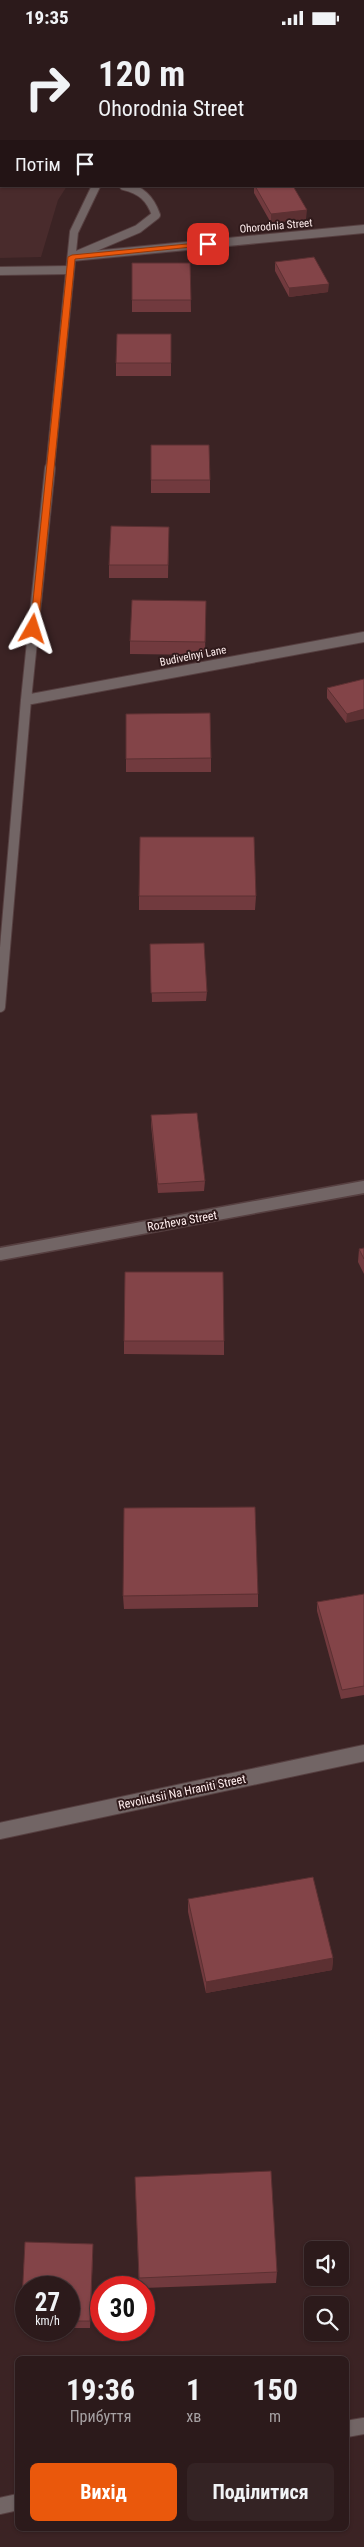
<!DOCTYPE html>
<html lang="uk">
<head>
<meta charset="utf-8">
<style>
	:root { --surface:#2c1a1b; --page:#342324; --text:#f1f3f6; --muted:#a6a1a3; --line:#48383a; --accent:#ea580c }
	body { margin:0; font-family:"Roboto Condensed",sans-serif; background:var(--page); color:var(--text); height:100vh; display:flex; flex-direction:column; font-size:19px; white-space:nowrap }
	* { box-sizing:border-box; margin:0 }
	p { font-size:16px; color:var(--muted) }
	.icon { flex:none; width:28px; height:28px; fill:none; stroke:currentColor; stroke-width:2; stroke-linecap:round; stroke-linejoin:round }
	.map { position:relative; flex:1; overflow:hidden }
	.sheet { position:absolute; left:15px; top:2321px; width:334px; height:175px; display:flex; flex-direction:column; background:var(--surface); border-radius:8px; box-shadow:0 1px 4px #0004,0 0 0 1px var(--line) }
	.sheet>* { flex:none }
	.guide { position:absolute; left:0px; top:0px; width:365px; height:152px; box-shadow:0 1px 4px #0004,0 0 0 1px var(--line); background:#2c1a1b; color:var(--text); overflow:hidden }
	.buttons { position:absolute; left:304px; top:2206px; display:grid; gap:10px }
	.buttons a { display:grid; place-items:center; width:45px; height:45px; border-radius:8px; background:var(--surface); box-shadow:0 1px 4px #0004,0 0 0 1px var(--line); font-size:25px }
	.speed { position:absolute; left:15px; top:2241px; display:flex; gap:10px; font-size:25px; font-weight:700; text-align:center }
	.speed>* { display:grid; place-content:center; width:65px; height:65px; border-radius:50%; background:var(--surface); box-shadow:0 1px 4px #0004,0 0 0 1px var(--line); line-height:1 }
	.speed small { font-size:12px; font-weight:400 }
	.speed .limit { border:8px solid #d22; background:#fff; color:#111 }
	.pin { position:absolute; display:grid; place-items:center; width:42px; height:42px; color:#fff; margin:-21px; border-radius:10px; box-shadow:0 2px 8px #0006 }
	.me { position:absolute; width:55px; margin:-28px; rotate:6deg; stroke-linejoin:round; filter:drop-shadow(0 0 4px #0008) }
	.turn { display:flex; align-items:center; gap:18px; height:105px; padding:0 15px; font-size:22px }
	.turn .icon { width:65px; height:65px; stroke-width:2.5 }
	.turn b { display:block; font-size:35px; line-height:42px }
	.then { display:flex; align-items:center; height:48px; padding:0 15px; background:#0003; gap:10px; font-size:19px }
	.eta { display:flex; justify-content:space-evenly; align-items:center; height:85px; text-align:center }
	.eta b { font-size:30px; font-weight:700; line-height:35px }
	.cta { display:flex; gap:10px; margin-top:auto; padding:10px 15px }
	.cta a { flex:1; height:58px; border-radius:8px; background:var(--accent); color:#fff; font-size:20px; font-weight:700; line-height:58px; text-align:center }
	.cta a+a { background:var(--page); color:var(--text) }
	.status { display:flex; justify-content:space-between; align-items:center; height:35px; padding:0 25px; background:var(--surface); direction:ltr }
	.status svg { height:14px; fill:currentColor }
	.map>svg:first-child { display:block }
</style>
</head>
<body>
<div class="status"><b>19:35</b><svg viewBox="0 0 49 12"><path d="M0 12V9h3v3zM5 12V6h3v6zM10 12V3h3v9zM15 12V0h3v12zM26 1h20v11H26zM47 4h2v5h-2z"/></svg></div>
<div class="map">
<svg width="364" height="2512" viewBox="0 0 364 2512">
	<rect width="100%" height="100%" fill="#3b2324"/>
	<path fill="#492b2c" d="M0 52 1 151H67L58 165 41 222 0 223Z"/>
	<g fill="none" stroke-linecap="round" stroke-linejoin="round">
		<g stroke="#563f40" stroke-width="10">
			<path id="service" d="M316 1 325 0
				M0 106 1 104
				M72 222 138 194 156 180C150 163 141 155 124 151
				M0 236 70 235"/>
		</g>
		<g stroke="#563f40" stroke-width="10">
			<path id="minor-far3" d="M72 222 364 194
				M50 434 74 197 96 151"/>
		</g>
		<g stroke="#563f40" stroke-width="12">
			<path id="minor-far2" d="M26 665 364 602
				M0 972 26 665 50 433"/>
		</g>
		<g stroke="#563f40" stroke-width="15">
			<path id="minor-far1" d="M0 1219 364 1152"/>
		</g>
		<g stroke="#563f40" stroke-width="18">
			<path id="minor" d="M0 1796 364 1718
				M346 2394 364 2391
				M0 2471 18 2467"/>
		</g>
		<use href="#service" stroke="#726565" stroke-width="8"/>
		<use href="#minor-far3" stroke="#726565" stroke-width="8"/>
		<use href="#minor-far2" stroke="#726565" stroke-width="10"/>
		<use href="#minor-far1" stroke="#726565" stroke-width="12"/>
		<use href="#minor" stroke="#726565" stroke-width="16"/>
	</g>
	<path fill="#713a3e" d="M254 151H293L306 184 271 188 254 158Z
		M275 227 328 257 289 262 275 236Z
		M132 228H190L191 277H132Z
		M171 299V341H116V328Z
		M151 410 210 445V458H151Z
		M169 492 168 543H109V530Z
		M206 566 205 620 130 619V606Z
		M364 644 346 688 327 663V653Z
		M211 723V737H126V724Z
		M139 861H256L255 875H139Z
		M150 909 207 957 206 966 152 967Z
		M151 1080 205 1146 204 1156 158 1158 151 1090Z
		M364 1213V1239L358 1227 359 1214Z
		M124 1306H224V1320L124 1319Z
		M258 1559V1572L124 1574 123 1561Z
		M364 1559V1660L341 1664 317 1576V1567Z
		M188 1864 333 1923 332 1935 206 1958 188 1877Z
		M135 2142 277 2237 276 2248 144 2253V2252H139Z
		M25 2207 93 2209V2216L90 2293H69V2252H26V2292H22L21 2285Z"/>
	<path fill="#5c3032" d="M307 175 306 184 271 188V179Z
		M329 249 328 257 289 262V253Z
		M364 674V684L346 688 347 679Z
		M333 1923 332 1935 206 1958V1947Z
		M93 2209V2216L90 2293V2286Z"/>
	<path fill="#834448" stroke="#5c3032" d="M255 151H293L307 175 271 179Z
		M314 222 329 249 289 253 275 227Z
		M132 228H190L191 265H132Z
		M117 299H171V328H116Z
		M151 410H209L210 445H151Z
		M111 491 169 492 168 530H109Z
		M132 565 206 566 205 607 130 606Z
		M364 644V674L347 679 327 653Z
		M210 678 211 723 126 724V679Z
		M140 802H254L256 861H139Z
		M204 908 207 957 151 958 150 909Z
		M197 1078 205 1146 158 1149 151 1080Z
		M364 1213V1224L359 1214Z
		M125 1237H223L224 1306H124Z
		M255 1472 258 1559 123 1561 124 1473Z
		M364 1559V1651L342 1655 317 1567Z
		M313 1842 333 1923 206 1947 188 1864Z
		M271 2136 277 2237 139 2243 135 2142Z
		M25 2207 93 2209 90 2286H69V2252H26V2285H21Z"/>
	<path fill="#ea580c" stroke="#983908" d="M208 207 211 210 75 224 38 594 30 596 68 222 72 220Z"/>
	<g text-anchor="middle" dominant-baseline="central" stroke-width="4" stroke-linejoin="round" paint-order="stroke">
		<g font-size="11" fill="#fee" stroke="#301a1b">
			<text transform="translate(276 191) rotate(-5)">Ohorodnia Street</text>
			<text transform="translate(193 621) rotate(-11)">Budivelnyi Lane</text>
		</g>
		<g font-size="12" fill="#fee" stroke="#301a1b">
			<text transform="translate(182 1186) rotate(-10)">Rozheva Street</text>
			<text transform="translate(182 1757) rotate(-12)">Revoliutsii Na Hraniti Street</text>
		</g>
	</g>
</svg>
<div class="buttons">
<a><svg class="icon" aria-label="sound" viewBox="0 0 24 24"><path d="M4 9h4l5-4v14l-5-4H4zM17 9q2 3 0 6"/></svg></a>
<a><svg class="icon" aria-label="search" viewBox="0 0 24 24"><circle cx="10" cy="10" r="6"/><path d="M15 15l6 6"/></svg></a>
</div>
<div class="speed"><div>27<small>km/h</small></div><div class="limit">30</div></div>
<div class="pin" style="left:208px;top:209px;background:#d93025"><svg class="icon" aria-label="arrive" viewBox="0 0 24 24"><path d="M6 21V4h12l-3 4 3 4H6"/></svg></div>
<svg class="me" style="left:33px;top:594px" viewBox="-20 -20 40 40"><path d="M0-17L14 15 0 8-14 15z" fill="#ea580c" stroke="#fff" stroke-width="4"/></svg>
<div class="guide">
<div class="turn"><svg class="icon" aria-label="right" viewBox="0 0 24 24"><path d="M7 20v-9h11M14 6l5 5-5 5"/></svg><div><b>120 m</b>Ohorodnia Street</div></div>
<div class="then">Потім<svg class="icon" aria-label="arrive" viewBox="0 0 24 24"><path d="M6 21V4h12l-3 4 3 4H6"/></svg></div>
</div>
<section class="sheet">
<div class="eta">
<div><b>19:36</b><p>Прибуття</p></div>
<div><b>1</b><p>хв</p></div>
<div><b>150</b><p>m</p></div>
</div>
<div class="cta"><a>Вихід</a><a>Поділитися</a></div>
</section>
</div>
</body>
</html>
